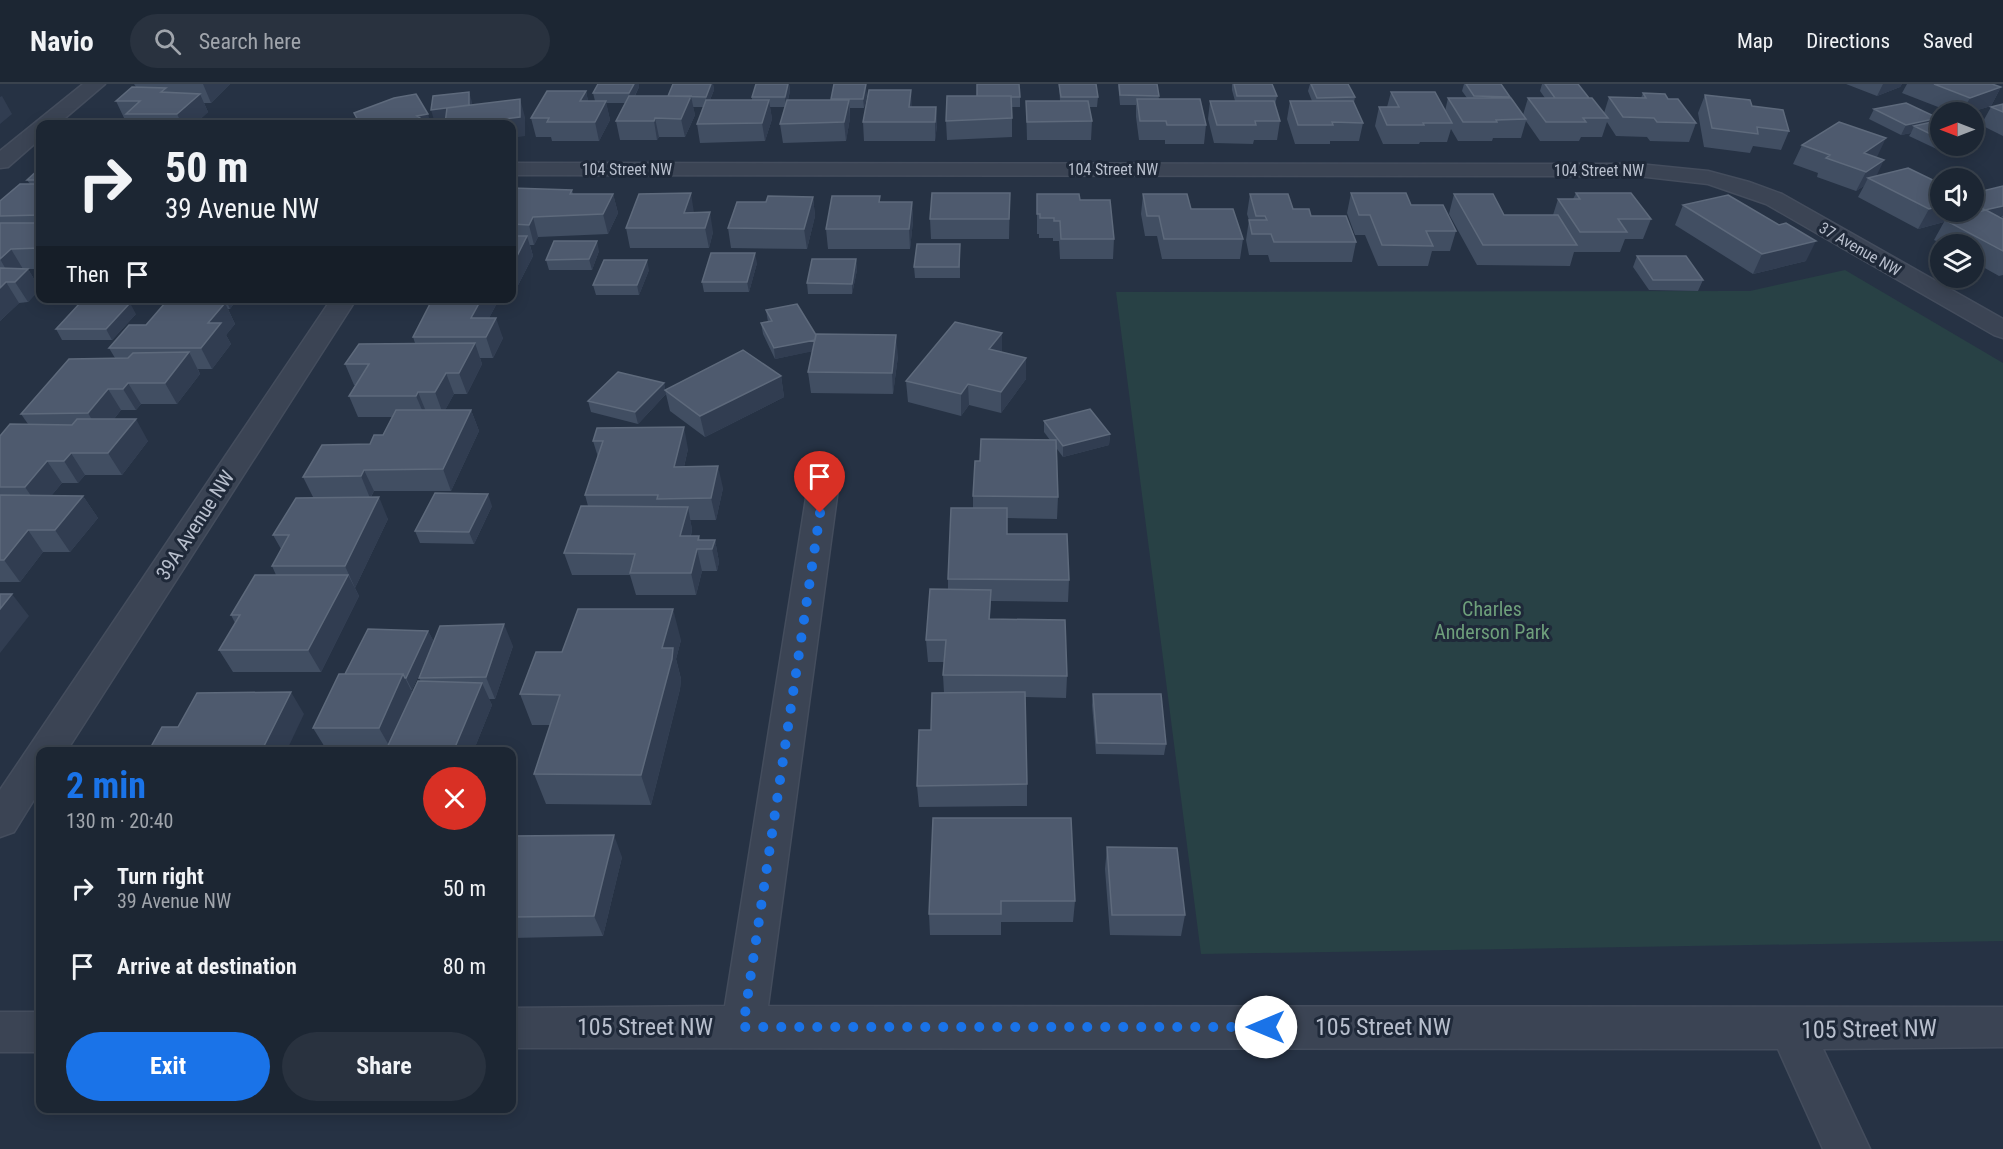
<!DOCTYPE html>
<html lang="en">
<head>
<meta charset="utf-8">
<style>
	:root { --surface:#1c2633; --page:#29323f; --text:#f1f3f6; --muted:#a0a5ac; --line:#3a434e; --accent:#1a73e8 }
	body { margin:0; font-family:"Roboto Condensed",sans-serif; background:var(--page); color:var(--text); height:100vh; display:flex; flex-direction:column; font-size:22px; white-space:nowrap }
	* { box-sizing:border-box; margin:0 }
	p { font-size:20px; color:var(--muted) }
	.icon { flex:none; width:33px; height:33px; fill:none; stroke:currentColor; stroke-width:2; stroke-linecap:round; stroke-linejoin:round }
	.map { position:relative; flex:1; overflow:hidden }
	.details { position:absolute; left:36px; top:663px; width:480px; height:366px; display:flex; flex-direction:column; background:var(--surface); border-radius:12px; box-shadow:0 3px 15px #0003,0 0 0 2px var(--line) }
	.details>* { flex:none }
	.banner { position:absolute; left:36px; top:36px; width:480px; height:183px; border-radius:12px; box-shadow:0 3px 15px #0003,0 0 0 2px var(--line); background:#1c2633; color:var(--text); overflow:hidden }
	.needle { width:39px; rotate:270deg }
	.fabs { position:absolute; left:1930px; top:18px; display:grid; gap:12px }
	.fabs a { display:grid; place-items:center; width:54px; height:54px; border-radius:50%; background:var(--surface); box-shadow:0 3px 15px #0003,0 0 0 2px var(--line); font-size:30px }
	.pin { position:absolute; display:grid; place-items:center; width:51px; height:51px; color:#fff; margin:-62px -26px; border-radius:50% 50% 50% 0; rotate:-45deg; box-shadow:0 0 6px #0007 }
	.pin .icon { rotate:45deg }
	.me { position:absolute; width:66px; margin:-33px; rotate:270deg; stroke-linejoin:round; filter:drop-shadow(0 0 4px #0008) }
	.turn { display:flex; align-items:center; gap:21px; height:126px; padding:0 30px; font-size:27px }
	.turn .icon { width:78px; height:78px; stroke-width:2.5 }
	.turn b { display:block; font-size:42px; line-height:51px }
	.then { display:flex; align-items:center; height:57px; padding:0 30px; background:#0003; gap:12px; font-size:22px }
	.round { display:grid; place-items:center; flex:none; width:63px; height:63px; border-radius:32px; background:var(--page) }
	.headline { display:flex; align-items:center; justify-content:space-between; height:102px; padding:0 30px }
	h1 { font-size:36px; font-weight:700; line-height:45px; color:var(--accent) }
	.action { display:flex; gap:12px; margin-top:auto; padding:12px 30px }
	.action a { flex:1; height:69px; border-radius:36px; background:var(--accent); color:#fff; font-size:24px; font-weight:700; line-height:69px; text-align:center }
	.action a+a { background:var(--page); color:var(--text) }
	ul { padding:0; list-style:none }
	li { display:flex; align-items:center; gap:18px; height:78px; padding:0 30px }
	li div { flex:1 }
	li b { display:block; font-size:22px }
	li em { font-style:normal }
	header { display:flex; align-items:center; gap:36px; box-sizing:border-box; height:84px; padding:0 30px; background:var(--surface); border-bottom:2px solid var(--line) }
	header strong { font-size:28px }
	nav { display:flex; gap:33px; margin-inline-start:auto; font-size:21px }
	.search { width:420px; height:54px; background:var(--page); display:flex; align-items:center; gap:15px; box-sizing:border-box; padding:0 21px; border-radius:33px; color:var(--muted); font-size:22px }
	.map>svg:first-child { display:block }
</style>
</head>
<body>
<header>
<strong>Navio</strong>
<div class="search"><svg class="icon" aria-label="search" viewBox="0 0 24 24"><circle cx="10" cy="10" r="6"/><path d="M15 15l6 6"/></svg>Search here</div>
<nav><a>Map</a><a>Directions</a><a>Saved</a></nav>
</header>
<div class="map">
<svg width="2003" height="1065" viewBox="0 0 2003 1065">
	<rect width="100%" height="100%" fill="#263244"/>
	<path fill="#284145" d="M1845 186 2003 279V857L1201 870 1116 208 1750 207Z"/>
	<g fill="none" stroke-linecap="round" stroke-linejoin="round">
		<g stroke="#444d5d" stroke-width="3">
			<path id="minor" d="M83 0H105L58 40H40V55L8 83 0 84V67Z
				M512 79 1638 80 1708 87 1749 98 1782 110 2003 235V254L1994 251 1766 120 1708 100 1638 92 512 91Z
				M332 214H357L66 668H40V706L14 748 0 753V706Z
				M826 374 836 377 841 383 768 922 2003 923V963L1823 965 1870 1065H1823L1778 965 512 964V924L725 922 811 383 816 377Z
				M0 928H40V968H0Z"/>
		</g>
		<use href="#minor" fill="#3b4454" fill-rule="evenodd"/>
	</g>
	<path fill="#414e62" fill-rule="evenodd" d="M134 0H230L211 19H204L208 28 195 40H116L130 39 128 36H125L116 17 136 3Z
		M673 0H713L714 6 710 16H752V13L756 0H789L790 7 788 16H831V15L867 10 864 24H850V34L846 57 783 59 780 40 785 23H770L772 35 765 57 700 59 697 40 704 23H693L695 31 685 53H659L657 56H620L616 37 625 19H606L610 36 599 57H552L551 53H536L531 34 586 7 588 17H595L593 9 639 3 635 12H668Z
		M1059 0 1098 13 1097 23H1089L1092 37 1091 56H1027L1026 17H1060Z
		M1118 0H1157L1159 15 1206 41 1204 60H1165V56H1139L1136 33V21H1120Z
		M1232 0H1272L1277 12 1275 21 1280 37 1277 56H1254L1253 60 1214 59 1208 35 1210 17H1235L1232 6Z
		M1310 0H1348L1355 13 1354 19 1363 39 1359 57H1330V60H1295L1287 35 1290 17H1312L1308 7Z
		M1464 0H1501L1510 13 1509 14 1523 31 1528 14H1545L1540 7 1542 0H1578L1589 14 1604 29 1609 13 1641 14 1643 9 1668 15 1696 39 1689 58 1650 57 1647 53 1616 52 1607 38 1602 53H1581L1579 57H1540L1526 37 1521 54H1493L1492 57H1458L1451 45 1447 58H1420L1419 60H1383L1375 42 1379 23H1387L1391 8 1445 27 1448 14H1467L1462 7Z
		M1846 0H1902L1900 3 1877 12Z
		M1907 0H1992L2001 3 1991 22 1971 28H1951L1902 9Z
		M1705 11 1752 22 1789 47 1781 66 1753 62 1750 69 1704 63 1698 29Z
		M947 12 1020 13V23H1012V53L947 56 946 37Z
		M2003 20V52L1981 41 1991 23Z
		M912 23H936L937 41 935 57H864L863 38Z
		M1874 25 1937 37 1941 36V62H1973L1943 68 1909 52 1911 49 1901 51 1869 35Z
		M1802 61 1877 73 1876 92 1941 128H1974V109L2003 102V134L2001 133 2003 131 1998 132 2003 135V191L1999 192 1974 178V160H1942L1934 156 1944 138 1918 145 1858 113 1864 102 1856 107 1817 93 1818 89 1793 80ZM1962 128 1967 131 1959 133Z
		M40 84V185H28L40 205 28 218 19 219 0 237V117L30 100 27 96Z
		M512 104 572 106 573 110H613L618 129 608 150 538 153 534 161H530L533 172 512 213Z
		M1010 109 1009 155H931L930 135Z
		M1351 109 1456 147 1450 167H1432L1428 182H1378L1365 151H1355L1347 129Z
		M1576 109 1651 135 1643 155H1625L1620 168H1574L1570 182 1477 181 1449 130 1454 110 1504 131H1553L1558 115H1573Z
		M1037 110 1080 116 1114 155 1113 175H1060L1059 157H1053V154H1039V150H1037Z
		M1143 110 1191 125 1243 155 1240 175H1162L1157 152H1145L1141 130Z
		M1250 110 1293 125 1356 158 1352 178H1270L1268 171H1249L1246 156 1249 136 1247 130Z
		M880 112V118H912L913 137 910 165H828L826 145Z
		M813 113 815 132 807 165 731 164 728 144 766 118Z
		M1683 121 1806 177 1753 190 1675 141Z
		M694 129 713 148 709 164H630L626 144Z
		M960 160V194H915L914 183Z
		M599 167 592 186H549L546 176Z
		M1637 172 1703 196 1698 207 1649 206 1633 183Z
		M856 175 857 186 852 210H808L807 199Z
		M757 179 749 208H704L702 198Z
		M649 186 639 211H596L593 201Z
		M164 214H238L230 225H228L235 240 226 251 231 260 212 285H198L200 290 177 320H141L136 326H121L114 335 148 357 122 391H85L78 399H62L51 412H83L98 434 70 468H43L20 498H0V352L28 340 21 330 115 274 109 264 146 241 167 219Z
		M496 221 489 234 503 254 493 274H480L482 280 467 310H454L445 326H471L479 347 451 407H374L371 413 388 435 355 504 359 512 321 588H233L219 566 235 539 231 531 276 491 272 482 281 465 273 451 313 413 303 393 370 360 383 351 392 333H358L349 312 355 301H354L345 280 415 259 413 253Z
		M766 226 816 251 898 272 893 310 811 309 808 288 812 267 775 275 763 250 761 239 768 238Z
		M136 230 112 256H62L56 245Z
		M1002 268 1026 295 1001 329 969 321 961 332 908 318 906 297Z
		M781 292 784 313 705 353 670 327 666 310 638 340 591 328 588 317 664 299 665 306Z
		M1044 337 1110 350 1109 361 1063 373 1057 365 1058 413 1057 435 1007 434V450L1069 496 1068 518 991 517 990 535 1067 592 1066 614 1025 613 1027 700V722L919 723 917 702 931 646 944 609 943 591 944 578H928L926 556 948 505V495L973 424V412L980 377 1050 356 1044 348Z
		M597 344 688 365 684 383 723 404 716 436H690L692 445 691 452H699L700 456H715L719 478 717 487H702L696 511H636L630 491H572L564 469 588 422 585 411 598 373 593 357Z
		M492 422 474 460 420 459 415 447Z
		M428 547 434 558 412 606H411L413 609 421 598 419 594 513 562 495 615H489L492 621 473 668H385L386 665H326L313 644 345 590Z
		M681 556 676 575 681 595 680 605 651 721 546 720 534 690 550 641H532L520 610 562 568Z
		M1093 610 1166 660 1164 671 1096 670 1092 621Z
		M933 734 1075 817 1073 838H1001V851H930L929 830Z
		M512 752 622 773 603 852 512 854Z
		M1107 763 1185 831 1181 852 1110 851 1105 785Z"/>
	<path fill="#313d51" d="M203 0H230L211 19Z
		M634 0H639V3L631 19 629 9Z
		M711 0H713L714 6 707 23 706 13Z
		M788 0H789L790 7 786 23 785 13Z
		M866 0 867 10 864 24 863 15Z
		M1883 0H1902L1900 3 1877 12Z
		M2001 3 1991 22 1971 28H1962L1970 14Z
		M911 6 912 25 909 23Z
		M586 7 590 26 580 17Z
		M469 8 472 18V31L434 36 431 26Z
		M200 10 208 28 195 40H182L177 30Z
		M2 12 12 30 0 40V13Z
		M691 12 695 31 685 53 681 35Z
		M520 15 525 33V52L512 54V40H464Z
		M769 16 772 35 765 57 762 39Z
		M849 16 850 34 846 57 844 38Z
		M606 17 610 36 599 57 595 38Z
		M936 23 937 41 935 57V38Z
		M428 30 431 40H420L417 32Z
		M655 34 659 53 657 56 654 37Z
		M1938 34 1933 44 1914 42 1911 49 1901 51 1906 41Z
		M1886 54 1877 73 1864 69Z
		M1947 62H1973L1943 68Z
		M1884 76 1875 95 1868 94 1864 102 1856 107 1866 88Z
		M691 109 694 129H684Z
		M613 110 618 129 608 150 603 130Z
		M813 113 815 132 807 165 804 145Z
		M912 118 913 137 910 165 909 145Z
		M1941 122V128H1962L1958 134 1945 136 1944 138 1918 145 1929 125Z
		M2003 122V131L1979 137 1985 126Z
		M710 128 713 148 709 164 705 144Z
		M533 133 538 153 534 161 529 141Z
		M527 152 533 172 512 213V182Z
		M597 157 599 167 592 186 589 175Z
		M1816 157 1806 177 1753 190 1762 170Z
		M11 165 23 185 12 196 0 175Z
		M755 169 757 179 749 208 747 198Z
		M856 175 857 186 852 210V200Z
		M647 176 649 186 639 211 637 201Z
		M28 185 40 205 28 218 15 198Z
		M6 198 19 219 0 237V204Z
		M225 214H238L230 225Z
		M482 214H494L496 221 479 253 471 234Z
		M130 219 136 230 112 256 106 245Z
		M225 219 235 240 226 251 231 260 212 285 201 264 208 239Z
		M496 234 503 254 493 274 486 253Z
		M1002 249V270L989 265Z
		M896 251 898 272 893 310 892 289Z
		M818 255 819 266 775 275 774 264Z
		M475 259 482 280 467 310 459 289Z
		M189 268 200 290 177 320 165 299Z
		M1026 274V295L1001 329V308Z
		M446 289 454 310 443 330 435 308Z
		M781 292 784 313 705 353 700 332Z
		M128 299 141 320 136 326 123 305Z
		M664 299 666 310 638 340 635 328Z
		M968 300 969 321 961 332V310Z
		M108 305 121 326 101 351 88 329Z
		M418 308 427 330 425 333 416 312Z
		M471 326 479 347 451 407 443 385Z
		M136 335 148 357 122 391 108 369Z
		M684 343 688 365 679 404 674 383Z
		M1110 350 1109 361 1063 373V362Z
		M71 369 85 391 78 399 64 377Z
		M47 377 62 399 40 425 25 403Z
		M718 382 723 404 716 436 711 414Z
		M364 386 374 407 370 414 361 392Z
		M488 410 492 422 474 460 469 448Z
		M83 412 98 434 70 468 55 446Z
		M379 413 388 435 355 504 345 482Z
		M688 423 692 445 685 474 680 452Z
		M28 446 43 468 20 498 4 476Z
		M715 456 719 478 717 487 712 465Z
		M697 465 702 487 696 511 691 489Z
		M348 491 359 512 321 588 308 566Z
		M12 510 29 532 0 569V525Z
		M673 525 681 556 676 575 681 595 680 605 651 721 641 691 662 564Z
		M504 540 513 562 495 615 486 593Z
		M428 547 434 558 412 606 406 594Z
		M403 590 414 612 391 665 379 644Z
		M482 599 492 621 473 668H453Z
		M291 608 304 630 286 668H261Z
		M614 751 622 773 603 852 594 832Z"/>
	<path fill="#4e5a6e" stroke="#5e6a7c" stroke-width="1.5" d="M598 0H634L629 9H593Z
		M673 0H711L706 13 668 12Z
		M756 0H788L785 13H752Z
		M834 0H866L863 15H831Z
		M977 0H1019L1020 13H1011V12H977Z
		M1059 0H1096L1098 13H1061Z
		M1119 0H1157L1159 12 1120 11Z
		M1234 0H1272L1277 12H1237Z
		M1311 0H1348L1355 13 1317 14Z
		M1466 0H1501L1510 13 1474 12Z
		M1545 0H1578L1589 14H1555Z
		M1934 0H1992L2001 3 1970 14Z
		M132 3 166 4 161 8 200 10 177 30H126L140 17H116Z
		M869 6H911L909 23H936L935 38H863Z
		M547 7H586L580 17H606L595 38H547L549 34H531Z
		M469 8V21L431 26 433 12Z
		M1391 8H1435L1452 39H1423L1424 41H1387L1379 23H1399Z
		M1643 9 1665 10 1668 15H1678L1696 39 1657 38 1654 34 1623 33 1609 13 1646 14Z
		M416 10 428 30 417 32 426 38 422 40H423H360L354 29 394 14Z
		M1705 11 1750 16 1752 22 1783 26 1789 47 1757 43 1758 50 1712 44Z
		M629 12H691L681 35 655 34 654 37H616Z
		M947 12H1011L1012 34 946 37Z
		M1448 14H1511L1526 35 1496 36 1497 38H1463Z
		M1528 14H1592L1608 34H1583L1586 38H1546Z
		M520 15V33L464 40H445L447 24Z
		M1137 15H1200L1206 41H1167L1166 37H1140Z
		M706 16H769L762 39 697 40Z
		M787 16H849L844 38 780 40Z
		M1026 17H1088L1092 37 1027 38Z
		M1210 17H1274L1280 37H1255L1256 41H1217Z
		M1290 17H1353L1363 39 1332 38 1333 41H1298Z
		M1906 19 1938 34 1906 41 1874 25Z
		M2003 20V28L1991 23Z
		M331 35 349 40H319Z
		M1941 36V55L1914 42Z
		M1839 38 1886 54 1864 69 1884 76 1866 88 1826 74 1830 71 1802 61Z
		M117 39 181 40H116Z
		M40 84V96H27Z
		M1908 84 1941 100V122L1929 125 1868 94Z
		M20 100H40V131L0 132V117Z
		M2003 102V122L1985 126 1974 121V109Z
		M512 104 572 106 570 110H613L603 130 533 133 529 141 512 140Z
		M691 109 684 129 710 128 705 144H626L639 110Z
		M932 109H1010L1009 135H930Z
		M1351 109H1406L1411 121H1443L1456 147H1426L1433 162 1382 161 1370 131H1359Z
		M1576 109H1631L1651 135H1618L1627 148H1580L1558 115H1580Z
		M1037 110H1079L1080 116H1110L1114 155H1061L1060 137H1054V134H1040V130H1037Z
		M1143 110H1187L1191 125H1233L1243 155H1164L1159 132H1147Z
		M1250 110H1288L1293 125H1309L1311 132H1346L1356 158H1274L1271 150H1252L1249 136H1267L1265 132H1256Z
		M1454 110H1493L1504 131H1558L1577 161H1483Z
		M1728 111 1779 141 1786 139 1816 157 1762 170 1683 121Z
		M768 112 813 113 804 145 728 144 737 118H766Z
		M832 112H880L879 118H912L909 145H826Z
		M1986 126 2003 135V167L1945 136Z
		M0 139H40V164L11 165 0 175Z
		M512 152H527L512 182Z
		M554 157H597L589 175 546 176Z
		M917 160H960L959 183H914Z
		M711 169H755L747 198H702Z
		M1637 172H1686L1703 196H1653Z
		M812 175H856L852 200 807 199Z
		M604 176H647L637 201H593Z
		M0 184 28 185 15 198H6L0 204Z
		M433 214H482L471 234H496L486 253H413Z
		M81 218 130 219 106 245H56Z
		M165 219H225L208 239H221L201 264H109L129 241H146Z
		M797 220 816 251 815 256 774 264 761 239 772 237 766 226Z
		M955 238 1002 249 989 265 1026 274 1001 308 968 300 961 310 906 297Z
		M816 250 896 251 892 289 808 288Z
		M475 259 459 289H446L435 308H418L416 312H349L369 280H345L359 260Z
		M743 266 781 292 700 332 665 306Z
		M189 268 165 299H128L123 305H108L88 329 21 330 69 275 128 274 133 269Z
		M618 288 664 299 635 328 588 317Z
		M1090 325 1110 350 1063 362 1044 337Z
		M396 326H471L443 385 364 386 361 392 303 393 322 361 370 360 374 351H383Z
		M77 335H136L108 369H71L64 377H47L25 403H0V352L10 340 72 341Z
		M684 343 674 383 718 382 711 414 657 415 658 411H585L603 357H593L597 344Z
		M981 355 1056 356 1058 413 973 412 975 377H980Z
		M435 409 488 410 469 448 415 447Z
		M0 411 83 412 55 446H28L4 476H0Z
		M379 413 345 482H272L289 451H273L296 414Z
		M581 422 688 423 680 452H699L698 456H715L712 465H697L691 489H630L635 470 564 469Z
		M951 424H1007V450H1067L1069 496 948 495Z
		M255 491H348L308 566H219L240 531H231Z
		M930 505 991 506 989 535 1065 536 1067 592 943 591 946 556H926Z
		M0 510H12L0 525Z
		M578 525H673L662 564H673L672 575 641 691 534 690 560 611 520 610 536 568H562Z
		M504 540 486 593 419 594 440 542Z
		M368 545 428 547 406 594H405L403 590H345Z
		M339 590H403L379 644H313Z
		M418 597 482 599 453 668H385Z
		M291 608 261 668H148L162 643H178L197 609Z
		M1025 608 1027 700 917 702 919 646H931L932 609Z
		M1093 610H1161L1166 660 1097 659Z
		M933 734H1071L1075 817H1001V830H929Z
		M614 751 594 832 512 833V752Z
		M1107 763 1177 764 1185 831H1112Z"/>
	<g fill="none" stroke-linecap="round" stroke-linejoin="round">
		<path stroke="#1a73e8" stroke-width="10" stroke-dasharray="0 18" d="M820 429 743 943H1266"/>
	</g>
	<g text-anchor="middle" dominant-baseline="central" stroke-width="6" stroke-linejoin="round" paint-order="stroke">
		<g font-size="16" fill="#b8bfcd" stroke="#1f2939">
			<text x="627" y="85">104 Street NW</text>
			<text x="1113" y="85">104 Street NW</text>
			<text x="1599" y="86">104 Street NW</text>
			<text transform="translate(1860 165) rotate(30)">37 Avenue NW</text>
		</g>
		<g font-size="20" fill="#b8bfcd" stroke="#1f2939">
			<text transform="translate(195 441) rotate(-57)">39A Avenue NW</text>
		</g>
		<g font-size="20" fill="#6e9f7b" stroke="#1f2939">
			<text x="1492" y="525">Charles<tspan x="1492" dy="23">Anderson Park</tspan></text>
		</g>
		<g font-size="24" fill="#b8bfcd" stroke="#1f2939">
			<text x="645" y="943">105 Street NW</text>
			<text x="1383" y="943">105 Street NW</text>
			<text transform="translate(1869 945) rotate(-1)">105 Street NW</text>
		</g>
	</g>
</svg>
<div class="fabs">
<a><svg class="needle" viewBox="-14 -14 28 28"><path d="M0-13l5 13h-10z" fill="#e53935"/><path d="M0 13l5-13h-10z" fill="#a0a5ac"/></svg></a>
<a><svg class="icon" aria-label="sound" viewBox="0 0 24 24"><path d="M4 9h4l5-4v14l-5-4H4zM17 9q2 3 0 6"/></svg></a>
<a><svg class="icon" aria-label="layers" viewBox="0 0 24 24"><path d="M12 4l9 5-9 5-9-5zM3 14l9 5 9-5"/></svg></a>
</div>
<div class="pin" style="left:820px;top:429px;background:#d93025"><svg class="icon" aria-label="arrive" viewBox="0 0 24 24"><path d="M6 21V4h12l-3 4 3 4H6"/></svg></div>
<svg class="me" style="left:1266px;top:943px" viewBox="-20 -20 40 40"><circle r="19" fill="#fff"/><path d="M0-13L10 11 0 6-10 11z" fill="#1a73e8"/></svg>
<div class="banner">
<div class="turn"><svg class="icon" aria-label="right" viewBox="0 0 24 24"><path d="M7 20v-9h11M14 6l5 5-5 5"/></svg><div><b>50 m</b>39 Avenue NW</div></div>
<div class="then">Then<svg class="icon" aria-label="arrive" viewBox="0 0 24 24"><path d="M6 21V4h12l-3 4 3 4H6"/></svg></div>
</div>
<section class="details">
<div class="headline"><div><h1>2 min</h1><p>130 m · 20:40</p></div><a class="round" style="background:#d93025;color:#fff"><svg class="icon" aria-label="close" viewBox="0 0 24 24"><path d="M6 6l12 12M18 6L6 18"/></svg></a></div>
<ul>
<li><svg class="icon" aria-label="right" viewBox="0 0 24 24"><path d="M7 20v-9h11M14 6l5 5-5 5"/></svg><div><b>Turn right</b><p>39 Avenue NW</p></div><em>50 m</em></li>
<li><svg class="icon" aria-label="arrive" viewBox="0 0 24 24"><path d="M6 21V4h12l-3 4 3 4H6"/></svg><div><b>Arrive at destination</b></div><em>80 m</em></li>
</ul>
<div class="action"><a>Exit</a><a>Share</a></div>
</section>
</div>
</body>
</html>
